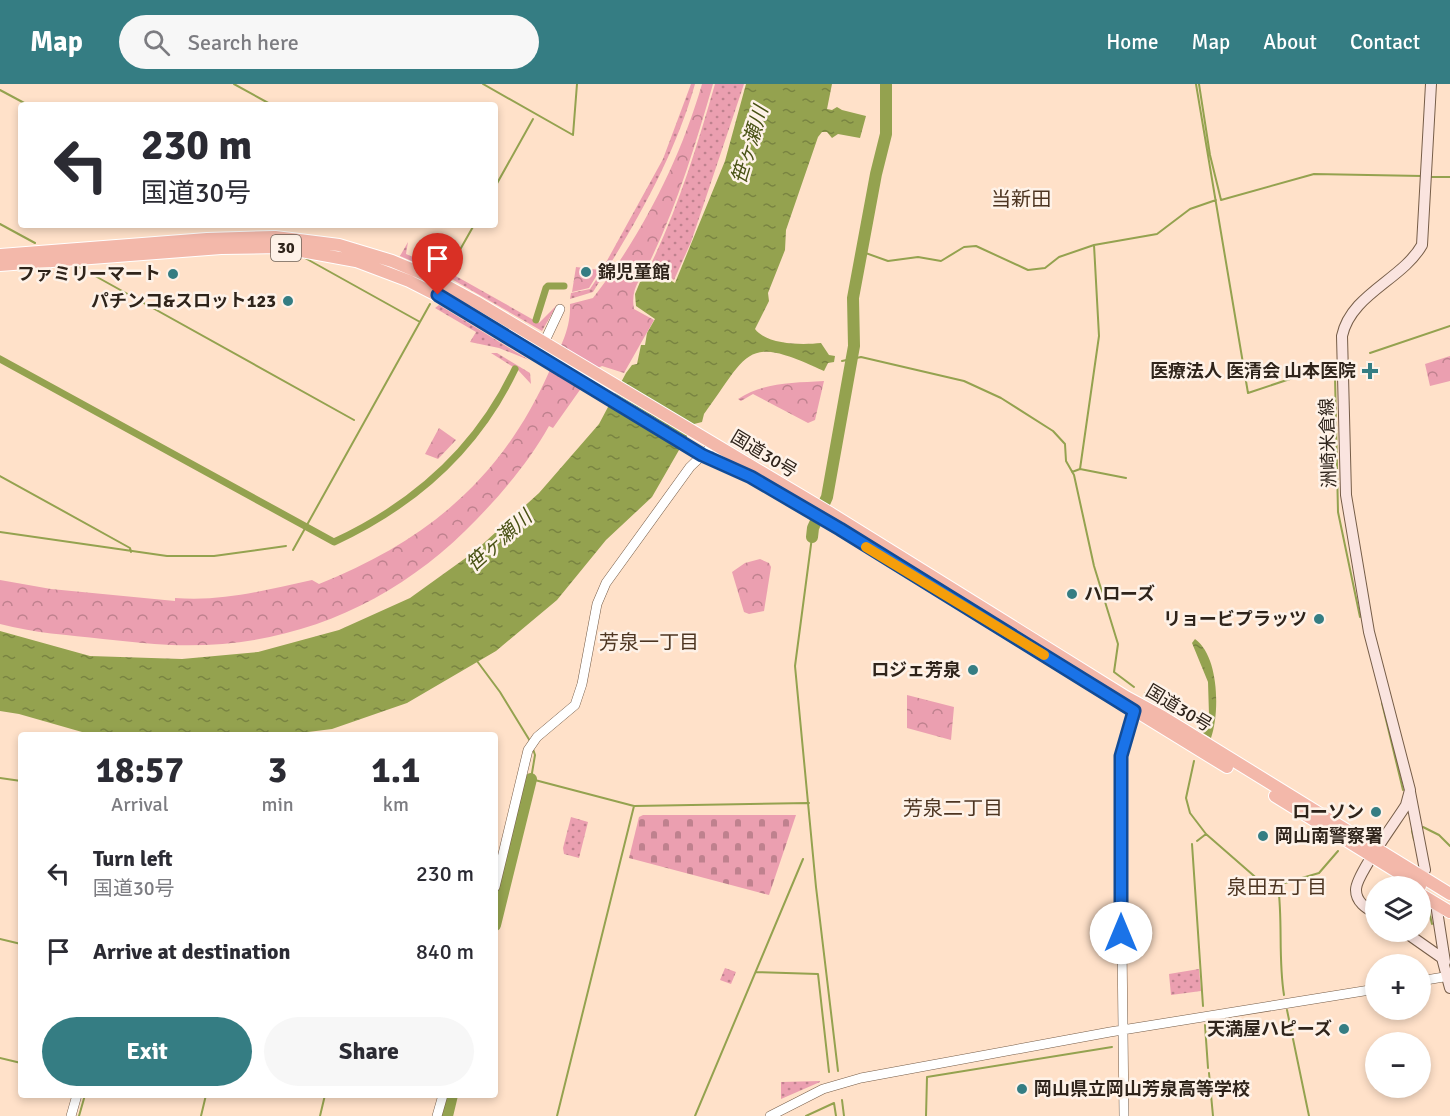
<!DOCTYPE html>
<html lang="en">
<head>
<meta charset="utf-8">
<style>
	:root { --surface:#fff; --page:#f7f7f7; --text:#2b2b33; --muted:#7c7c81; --accent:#357d83 }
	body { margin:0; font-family:Signika,"Noto Sans JP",sans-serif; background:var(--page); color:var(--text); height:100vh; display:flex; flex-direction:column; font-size:22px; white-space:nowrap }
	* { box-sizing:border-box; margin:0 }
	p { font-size:20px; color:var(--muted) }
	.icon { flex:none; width:33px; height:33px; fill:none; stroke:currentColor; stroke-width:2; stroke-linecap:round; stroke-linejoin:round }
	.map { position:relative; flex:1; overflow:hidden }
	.drawer { position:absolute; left:18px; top:648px; width:480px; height:366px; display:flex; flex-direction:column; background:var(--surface); border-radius:6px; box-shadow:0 3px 9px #0003 }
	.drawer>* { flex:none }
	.top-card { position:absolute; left:18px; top:18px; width:480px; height:126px; border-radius:6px; box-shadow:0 3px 9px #0003; background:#fff; color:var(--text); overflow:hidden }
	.buttons { position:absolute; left:1365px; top:792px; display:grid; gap:12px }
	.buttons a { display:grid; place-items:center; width:66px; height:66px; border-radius:50%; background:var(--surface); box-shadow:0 3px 9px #0003; font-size:30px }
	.pin { position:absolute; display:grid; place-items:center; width:51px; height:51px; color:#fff; margin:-62px -26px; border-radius:50% 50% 50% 0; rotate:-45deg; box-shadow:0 0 6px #0007 }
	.pin .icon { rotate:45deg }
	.me { position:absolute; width:66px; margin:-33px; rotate:0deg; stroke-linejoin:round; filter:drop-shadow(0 0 4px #0008) }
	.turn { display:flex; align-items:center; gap:21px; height:126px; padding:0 24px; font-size:27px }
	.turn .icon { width:78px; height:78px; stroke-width:2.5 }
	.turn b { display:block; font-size:42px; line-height:51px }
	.eta { display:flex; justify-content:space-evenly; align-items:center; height:102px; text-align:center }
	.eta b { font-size:36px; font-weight:700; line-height:42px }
	.button { display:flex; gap:12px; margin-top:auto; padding:12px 24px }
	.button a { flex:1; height:69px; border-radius:36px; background:var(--accent); color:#fff; font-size:24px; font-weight:700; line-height:69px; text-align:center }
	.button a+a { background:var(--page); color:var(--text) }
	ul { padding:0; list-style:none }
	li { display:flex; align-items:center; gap:18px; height:78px; padding:0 24px }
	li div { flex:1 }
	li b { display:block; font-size:22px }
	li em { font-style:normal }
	header { display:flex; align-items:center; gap:36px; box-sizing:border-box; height:84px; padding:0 30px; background:var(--accent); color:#fff }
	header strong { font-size:28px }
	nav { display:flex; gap:33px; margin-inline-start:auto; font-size:21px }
	.search { width:420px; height:54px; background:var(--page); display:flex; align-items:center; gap:15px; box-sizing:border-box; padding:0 21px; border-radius:33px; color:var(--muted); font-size:22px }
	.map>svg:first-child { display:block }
</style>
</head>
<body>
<header>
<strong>Map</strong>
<div class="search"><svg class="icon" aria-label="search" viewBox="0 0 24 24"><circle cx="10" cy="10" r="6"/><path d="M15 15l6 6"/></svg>Search here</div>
<nav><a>Home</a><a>Map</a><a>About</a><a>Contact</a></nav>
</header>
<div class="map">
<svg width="1450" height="1032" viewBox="0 0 1450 1032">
	<defs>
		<pattern id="grass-dots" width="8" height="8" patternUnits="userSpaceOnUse" patternTransform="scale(1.5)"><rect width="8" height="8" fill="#eb9fb0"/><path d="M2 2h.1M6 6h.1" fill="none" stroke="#bf818e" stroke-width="1.8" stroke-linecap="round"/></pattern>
		<pattern id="cemetery-stones" width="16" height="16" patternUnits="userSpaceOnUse" patternTransform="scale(1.5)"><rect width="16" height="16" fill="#eb9fb0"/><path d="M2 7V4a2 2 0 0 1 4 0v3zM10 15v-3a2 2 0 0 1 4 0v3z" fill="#bf818e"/></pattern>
		<pattern id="park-crowns" width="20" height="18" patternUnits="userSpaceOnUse" patternTransform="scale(1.5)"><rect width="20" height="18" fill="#eb9fb0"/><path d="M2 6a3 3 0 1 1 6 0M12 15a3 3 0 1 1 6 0" fill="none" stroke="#bf818e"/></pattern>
		<pattern id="water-ripples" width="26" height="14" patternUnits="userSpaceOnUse" patternTransform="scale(1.5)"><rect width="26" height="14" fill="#94a24f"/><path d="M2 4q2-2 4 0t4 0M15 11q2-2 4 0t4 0" fill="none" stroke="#798441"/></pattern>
	</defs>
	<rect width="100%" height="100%" fill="#ffe1c9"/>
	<path fill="url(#grass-dots)" d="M691 0H695C674 75 634 142 593 208L570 215 571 209 590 205 598 193 663 75Z
		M715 0H744L691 158 674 196C663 188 657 186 645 192 676 131 696 66 715 0Z
		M408 158 406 170 441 185 439 189 400 172Z
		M454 191 539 239 557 221 542 247 450 194Z
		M439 221 529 276 499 264 470 258 476 248 435 224Z
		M491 269H497L530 289 531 300 518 286Z
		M571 733 588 738 579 774 564 770 563 764Z
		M725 884 736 888 731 900 720 896Z
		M1199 885 1201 907 1171 911 1169 890Z
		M820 997V998L781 1015V998Z"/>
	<path fill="url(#cemetery-stones)" d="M643 731H796L769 811 629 774 639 733Z"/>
	<path fill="url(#park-crowns)" d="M702 0H713C696 59 678 119 651 175 642 194 630 203 634 225L654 236 624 289 602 282 594 286 553 344 549 342C530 376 504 407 477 435 396 520 290 566 171 561 149 560 126 557 103 555 68 551 34 549 0 540V496L51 505 175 517V514C222 518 266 506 312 496L319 500C426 457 501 396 549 288 559 264 571 247 570 220L593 214C642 151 680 76 702 0Z
		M576 183 600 186 589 204 572 208Z
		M1450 272V297L1430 302 1425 280Z
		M824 297 815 336 808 339 753 310 741 317 738 315C765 298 792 299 824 297Z
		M439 344 456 356 438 375 425 370Z
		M760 475 769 479 771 483 764 527 749 530 744 528 732 488 745 479Z
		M907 611 954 623 951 656 907 644Z"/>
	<path fill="url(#water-ripples)" d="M746 0H832L827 25 832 26 837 23 842 26 866 32 860 54 838 50 832 54 827 48H822L818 53 786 146 785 166 768 209 769 217 755 245C767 261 802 261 821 259L829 271 835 272 834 278 828 279 824 287C745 250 750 267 704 330L702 338 694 340 652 413 606 456 557 516 496 567 407 619 332 645 284 651H124L82 648 19 630 0 627V547L90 572 182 575 258 568 339 546 410 514 474 468 539 409 599 340 626 289 632 281 637 280 641 261H645L647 249 655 235 636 222 635 210 640 198 658 189 675 199 725 77Z
		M1195 555C1219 572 1220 628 1211 654L1203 649 1209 631 1208 598 1192 559Z"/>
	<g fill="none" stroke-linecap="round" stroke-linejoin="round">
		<path stroke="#94a24f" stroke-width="2" d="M234 0 272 21
			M483 0 573 51 577 0
			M1196 0 1248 309 1335 280
			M1199 0 1210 71 1221 116 1314 90 1422 92
			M0 6 28 21
			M1432 93H1450
			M495 103 533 35
			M0 140 35 159
			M860 167 888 177 918 173 941 177 964 163 976 162 1028 186 1045 184 1059 173 1094 161 1157 150 1190 125 1216 116
			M305 174 420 238
			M79 183 354 336
			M448 187 474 141
			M1370 269 1450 242
			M842 277 861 273 964 297 1001 314 1053 347 1065 360 1066 377 1074 391 1094 482 1118 560 1114 588 1134 603
			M1335 293 1338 428 1360 533
			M1080 385 1126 394
			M1072 388 1080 385 1099 252 1094 161
			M0 392 130 464 131 468
			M0 448 167 472H214L286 462
			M812 453 795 582 816 803 838 987
			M293 466 430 220
			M477 577 500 608 530 657
			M1145 609 1181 631 1206 640
			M1382 619 1403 706
			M533 665 535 671 531 695 634 722 809 719
			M1194 677 1186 714 1190 729 1206 750 1261 798 1278 801 1319 789 1338 767
			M0 694 21 697
			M1423 743 1439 751 1450 762
			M1412 747 1414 756
			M1197 757 1206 750
			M1192 760 1203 922
			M1278 801C1283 838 1278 874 1284 911
			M1428 823 1432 840
			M0 855 21 860
			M756 888 818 890 829 988
			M1287 926 1309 1032
			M1205 941 1208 984
			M0 974 21 979
			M1209 989 1213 1032
			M842 1016 844 1032
			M834 1019 836 1032
			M79 1032 85 1011
			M201 1032 206 1011
			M320 1032 325 1011
			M557 1032 634 722
			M695 1032 803 775
			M806 1032 834 1019
			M926 1032 927 993 1112 963"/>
		<path stroke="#94a24f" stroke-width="7" d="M536 236 546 204 548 202H564
			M0 275 334 458C414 421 477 365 515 285"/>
		<path stroke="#94a24f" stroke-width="12" d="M812 453 813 444 827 413 854 262 853 214 876 90 886 50V0
			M495 841 531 695
			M447 1032 452 1011"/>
		<g stroke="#765d48" stroke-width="10">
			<path id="tertiary" d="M542 263 560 225
				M495 803 528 666 537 653 575 621 582 600 597 520 606 499 690 383 713 361
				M1420 897 1450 892
				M71 1032 77 1011
				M437 1032 443 1011
				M770 1032 823 1005 861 994 1110 948 1376 905
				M1124 1032 1120 686 1123 659 1134 627"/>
		</g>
		<g stroke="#765d48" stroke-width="12">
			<path id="secondary" d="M1410 708 1425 786
				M1436 820 1445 878
				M1376 830C1366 824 1356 818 1356 806 1355 792 1397 736 1406 721L1410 706 1369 548 1346 411 1342 252C1351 210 1402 196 1422 161L1431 0
				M1405 848 1442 874 1450 904"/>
		</g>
		<g stroke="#fff" stroke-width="14">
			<path id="trunk" d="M0 171 207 155 275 153 339 161 392 177 428 192 476 218 830 429 1126 613 1163 633 1450 810
				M0 181 221 164 279 163 356 177 409 197 464 225 702 371 751 393 840 445 1227 683
				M1275 712 1420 802
				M1420 810 1450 828"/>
		</g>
		<use href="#tertiary" stroke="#fff" stroke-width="9"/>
		<use href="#secondary" stroke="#fae4df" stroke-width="10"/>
		<use href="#trunk" stroke="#f3b8aa" stroke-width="12"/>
	</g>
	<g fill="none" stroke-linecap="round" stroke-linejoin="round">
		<g stroke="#114b97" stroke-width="15">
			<path id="route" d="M438 211 702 371 751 393 840 445 1134 627 1121 672V849"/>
		</g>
		<use href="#route" stroke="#1a73e8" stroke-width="10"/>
		<path stroke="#f59e0b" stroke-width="10" d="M866 463 1044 571"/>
	</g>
	<g fill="#357d83" stroke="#fef2e8" stroke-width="2">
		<circle cx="586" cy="188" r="6"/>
		<circle cx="173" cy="190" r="6"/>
		<circle cx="288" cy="217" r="6"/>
		<path d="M1367 278h6v6h6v6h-6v6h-6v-6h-6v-6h6z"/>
		<circle cx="1072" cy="510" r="6"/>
		<circle cx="1319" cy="535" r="6"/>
		<circle cx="973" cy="586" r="6"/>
		<circle cx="1376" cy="728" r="6"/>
		<circle cx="1263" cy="752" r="6"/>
		<circle cx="1344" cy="945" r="6"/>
		<circle cx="1022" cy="1005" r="6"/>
	</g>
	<g text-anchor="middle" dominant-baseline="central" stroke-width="5" stroke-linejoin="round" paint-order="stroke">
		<rect fill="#fef2e8" stroke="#6d6258" stroke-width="1.5" x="271" y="151" width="30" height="26" rx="4.5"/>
		<g font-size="16" font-weight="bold" fill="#2f241b">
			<text x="286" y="164">30</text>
		</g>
		<g font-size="18" font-weight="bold" fill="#2f241b" stroke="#fef2e8" text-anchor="end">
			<text x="598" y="188" text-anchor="start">錦児童館</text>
			<text x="161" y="190">ファミリーマート</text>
			<text x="276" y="217">パチンコ&amp;スロット123</text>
			<text x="1356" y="287">医療法人 医清会 山本医院</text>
			<text x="1084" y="510" text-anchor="start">ハローズ</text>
			<text x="1307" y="535">リョービプラッツ</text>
			<text x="961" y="586">ロジェ芳泉</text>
			<text x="1364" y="728">ローソン</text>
			<text x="1275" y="752" text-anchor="start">岡山南警察署</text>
			<text x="1332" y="945">天満屋ハピーズ</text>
			<text x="1034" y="1005" text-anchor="start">岡山県立岡山芳泉高等学校</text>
		</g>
		<g font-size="18" fill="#2f241b" stroke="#fef2e8">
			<text transform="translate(1328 359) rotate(-92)">洲崎米倉線</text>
			<text transform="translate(764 370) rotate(31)">国道30号</text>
			<text transform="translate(1179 624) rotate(31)">国道30号</text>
		</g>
		<g font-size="20" font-style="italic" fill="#495215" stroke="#fef2e8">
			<text transform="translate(750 61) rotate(-73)">笹ヶ瀬川</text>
			<text transform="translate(499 457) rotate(-42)">笹ヶ瀬川</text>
		</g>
		<g font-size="20" fill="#4d3521" stroke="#fef2e8">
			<text x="1021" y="115">当新田</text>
			<text x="649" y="558">芳泉一丁目</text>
			<text x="953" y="724">芳泉二丁目</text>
			<text x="1277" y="803">泉田五丁目</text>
		</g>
	</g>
</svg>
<div class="buttons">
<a><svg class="icon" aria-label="layers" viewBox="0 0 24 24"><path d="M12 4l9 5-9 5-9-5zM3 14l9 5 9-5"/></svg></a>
<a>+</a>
<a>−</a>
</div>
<div class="pin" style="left:438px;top:211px;background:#d93025"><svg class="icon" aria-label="arrive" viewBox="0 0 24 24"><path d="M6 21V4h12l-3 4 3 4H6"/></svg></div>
<svg class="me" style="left:1121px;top:849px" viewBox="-20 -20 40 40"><circle r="19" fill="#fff"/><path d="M0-13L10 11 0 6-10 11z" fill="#1a73e8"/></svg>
<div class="top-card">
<div class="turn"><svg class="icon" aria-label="left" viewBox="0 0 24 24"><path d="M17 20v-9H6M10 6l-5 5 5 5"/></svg><div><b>230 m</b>国道30号</div></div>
</div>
<section class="drawer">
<div class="eta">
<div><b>18:57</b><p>Arrival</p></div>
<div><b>3</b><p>min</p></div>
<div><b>1.1</b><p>km</p></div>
</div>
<ul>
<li><svg class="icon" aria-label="left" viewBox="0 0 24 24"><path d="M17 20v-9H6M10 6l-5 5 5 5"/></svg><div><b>Turn left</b><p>国道30号</p></div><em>230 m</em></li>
<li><svg class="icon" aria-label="arrive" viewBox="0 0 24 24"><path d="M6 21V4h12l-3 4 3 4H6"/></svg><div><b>Arrive at destination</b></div><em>840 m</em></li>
</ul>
<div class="button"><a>Exit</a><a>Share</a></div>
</section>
</div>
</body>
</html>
